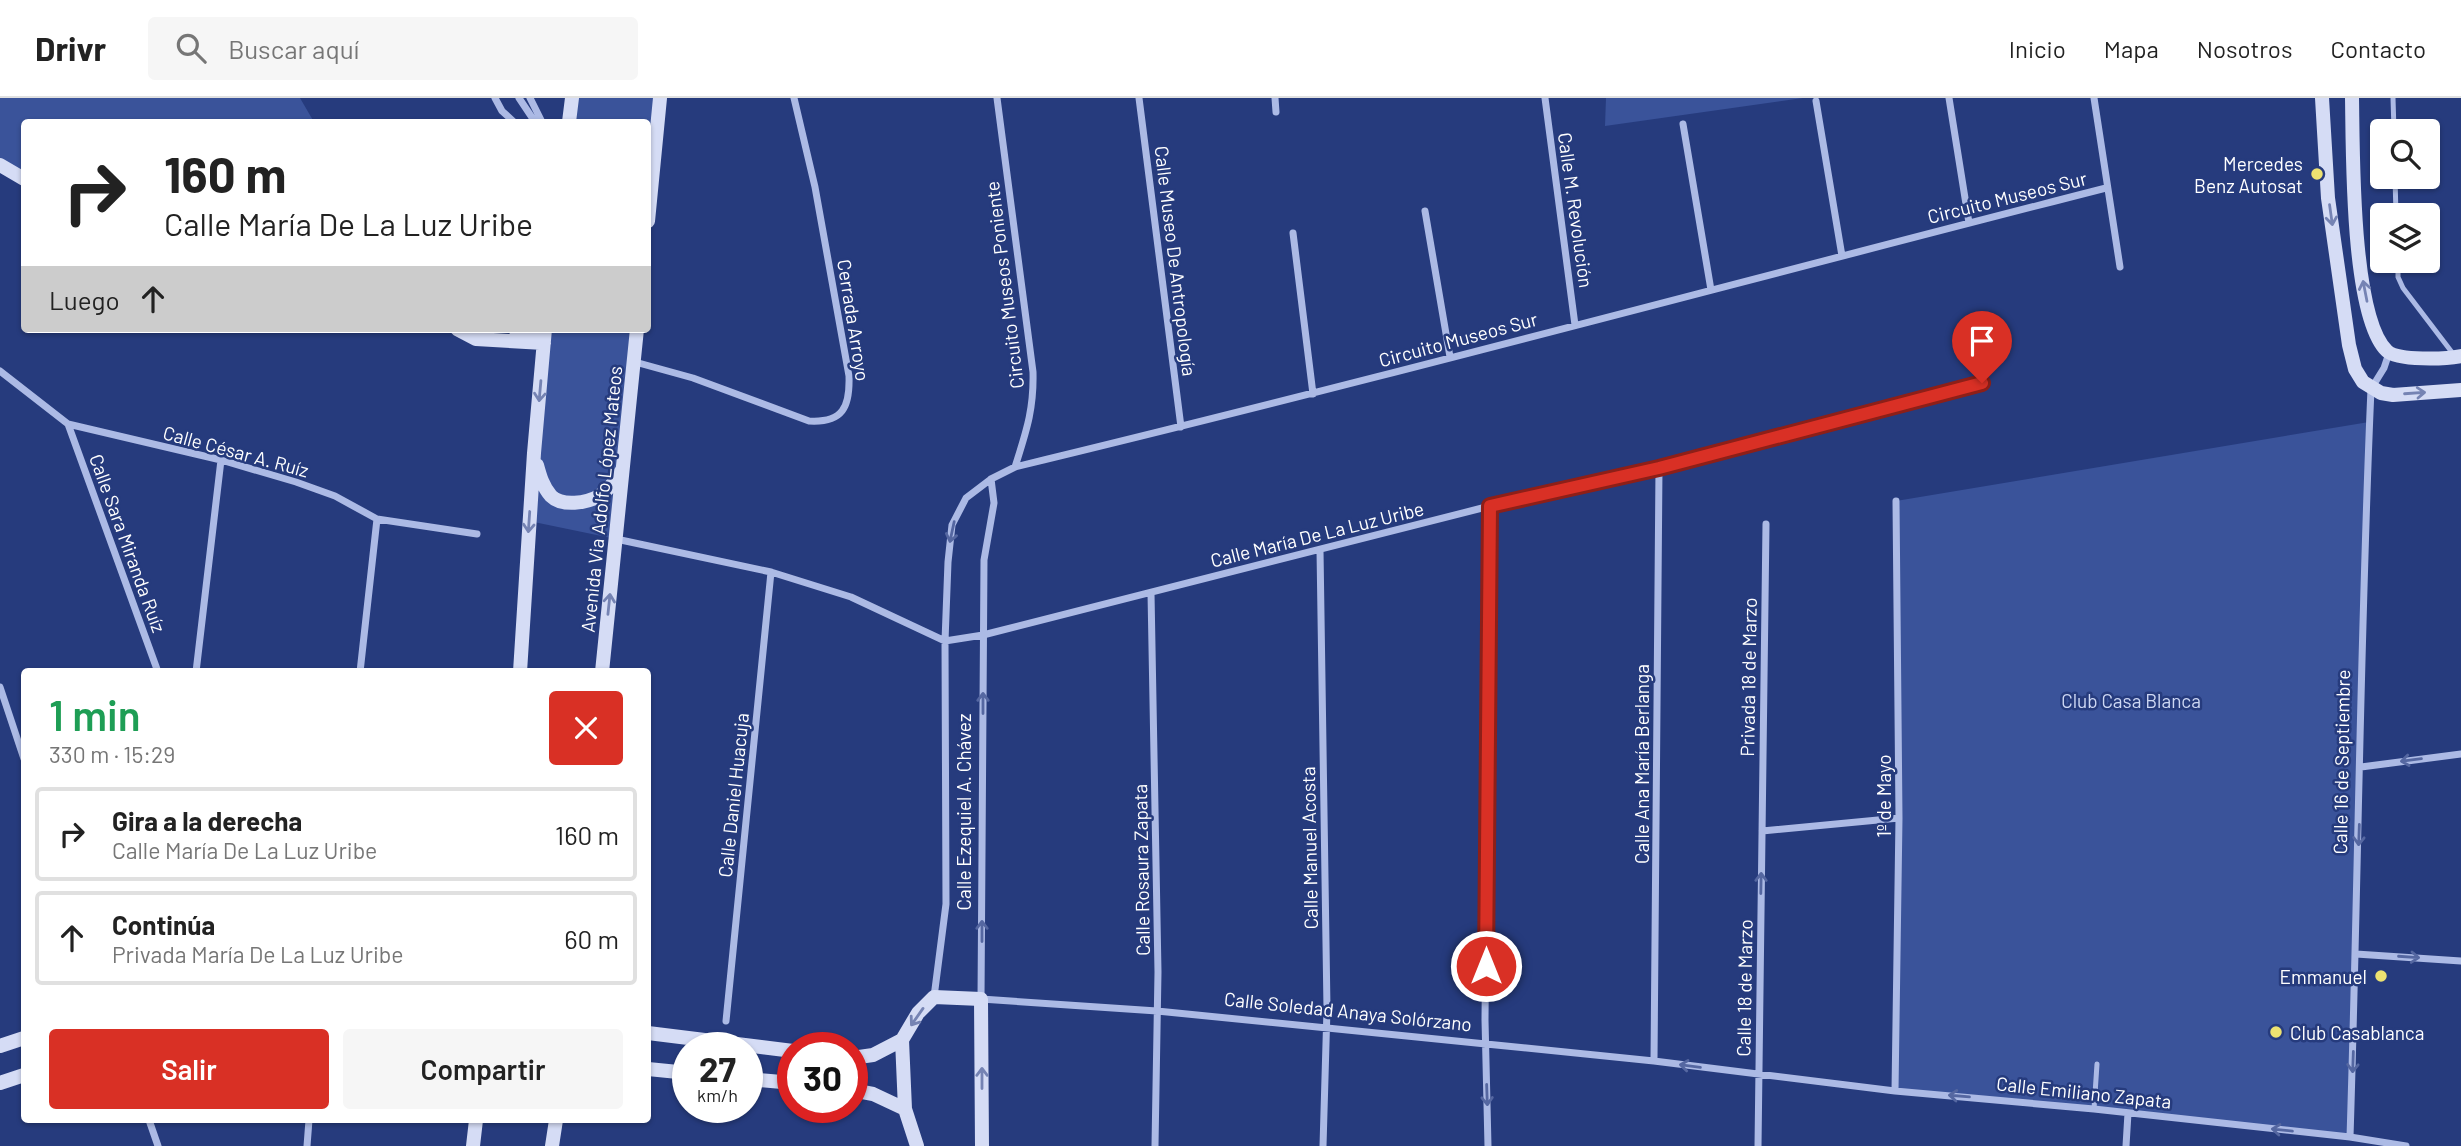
<!DOCTYPE html>
<html lang="es">
<head>
<meta charset="utf-8">
<style>
	:root { --surface:#fff; --page:#f6f6f6; --text:#222; --muted:#767676; --line:#e0e0e0; --accent:#d93025 }
	body { margin:0; font-family:Barlow,sans-serif; background:var(--page); color:var(--text); height:100vh; display:flex; flex-direction:column; font-size:26px; white-space:nowrap }
	* { box-sizing:border-box; margin:0 }
	p { font-size:23px; color:var(--muted) }
	.icon { flex:none; width:38px; height:38px; fill:none; stroke:currentColor; stroke-width:2; stroke-linecap:round; stroke-linejoin:round }
	.map { position:relative; flex:1; overflow:hidden }
	.sheet { position:absolute; left:21px; top:570px; width:630px; height:455px; display:flex; flex-direction:column; background:var(--surface); border-radius:7px; box-shadow:0 2px 5px #0004 }
	.sheet>* { flex:none }
	.hud { position:absolute; left:21px; top:21px; width:630px; height:214px; border-radius:7px; box-shadow:0 2px 5px #0004; background:#fff; color:var(--text); overflow:hidden }
	.tools { position:absolute; left:2370px; top:21px; display:grid; gap:14px }
	.tools a { display:grid; place-items:center; width:70px; height:70px; border-radius:7px; background:var(--surface); box-shadow:0 2px 5px #0004; font-size:35px }
	.speed { position:absolute; left:672px; top:934px; display:flex; gap:14px; font-size:35px; font-weight:700; text-align:center }
	.speed>* { display:grid; place-content:center; width:91px; height:91px; border-radius:50%; background:var(--surface); box-shadow:0 2px 5px #0004; line-height:1 }
	.speed small { font-size:18px; font-weight:400 }
	.speed .limit { border:10px solid #d22; background:#fff; color:#111 }
	.pin { position:absolute; display:grid; place-items:center; width:60px; height:60px; color:#fff; margin:-72px -30px; border-radius:50% 50% 50% 0; rotate:-45deg; box-shadow:0 0 7px #0007 }
	.pin .icon { rotate:45deg }
	.me { position:absolute; width:77px; margin:-38px; rotate:0deg; stroke-linejoin:round; filter:drop-shadow(0 0 5px #0008) }
	.turn { display:flex; align-items:center; gap:24px; height:147px; padding:0 28px; font-size:32px }
	.turn .icon { width:91px; height:91px; stroke-width:2.5 }
	.turn b { display:block; font-size:49px; line-height:60px }
	.then { display:flex; align-items:center; height:66px; padding:0 28px; background:#0003; gap:14px; font-size:26px }
	.round { display:grid; place-items:center; flex:none; width:74px; height:74px; border-radius:7px; background:var(--page) }
	.headline { display:flex; align-items:center; justify-content:space-between; height:119px; padding:0 28px }
	h1 { font-size:42px; font-weight:600; line-height:52px; color:#1e9e55 }
	.primary-button { display:flex; gap:14px; margin-top:auto; padding:14px 28px }
	.primary-button a { flex:1; height:80px; border-radius:7px; background:var(--accent); color:#fff; font-size:28px; font-weight:600; line-height:80px; text-align:center }
	.primary-button a+a { background:var(--page); color:var(--text) }
	ul { padding:0; list-style:none }
	li { display:flex; align-items:center; gap:21px; height:94px; margin:0 14px 10px; padding:0 14px; border:4px solid var(--line); border-radius:7px }
	li div { flex:1 }
	li b { display:block; font-size:26px }
	li em { font-style:normal }
	header { display:flex; align-items:center; gap:42px; box-sizing:border-box; height:98px; padding:0 35px; background:var(--surface); border-bottom:2px solid var(--line) }
	header strong { font-size:33px }
	nav { display:flex; gap:38px; margin-inline-start:auto; font-size:24px }
	.search { width:490px; height:63px; background:var(--page); display:flex; align-items:center; gap:18px; box-sizing:border-box; padding:0 24px; border-radius:7px; color:var(--muted); font-size:26px }
	.map>svg:first-child { display:block }
</style>
</head>
<body>
<header>
<strong>Drivr</strong>
<div class="search"><svg class="icon" aria-label="search" viewBox="0 0 24 24"><circle cx="10" cy="10" r="6"/><path d="M15 15l6 6"/></svg>Buscar aquí</div>
<nav><a>Inicio</a><a>Mapa</a><a>Nosotros</a><a>Contacto</a></nav>
</header>
<div class="map">
<svg width="2461" height="1048" viewBox="0 0 2461 1048">
	<rect width="100%" height="100%" fill="#263b7d"/>
	<path fill="#3a539a" d="M0 0H300L314 24H24V81L0 67Z
		M572 0H660L648 123V24H569Z
		M1606 0H1803L1605 28Z
		M545 231H637L616 441 529 423Z
		M2369 324 2350 1039 1895 993 1899 720 1896 403Z"/>
	<g fill="none" stroke-linecap="round" stroke-linejoin="round">
		<path stroke="#acbae5" stroke-width="5" d="M2393 0 2394 33
			M2395 79 2396 117
			M2398 163V179L2403 190 2454 257
			M2094 1011 2097 966"/>
		<path stroke="#acbae5" stroke-width="7" d="M495 0 502 13 514 24
			M519 0 535 24
			M530 0 542 24
			M997 0 1033 274C1034 312 1026 334 1015 369
			M1139 0 1181 329
			M1275 0 1276 14
			M1545 0 1575 227
			M1949 0 1969 125
			M2094 0 2120 169
			M1816 3 1842 158
			M1683 26 1711 192
			M1425 113 1450 259
			M1293 135 1313 296
			M635 264 693 280 809 323C843 325 850 309 849 278L815 89 794 0
			M0 273 68 326 221 362 296 384 335 398 377 421 477 436
			M68 326 158 574
			M991 381 994 405 984 462 981 901 1157 913 1486 946 1654 963 1895 993 2094 1011 2350 1039 2406 1048
			M616 441 771 474 851 499 945 543 983 537 1490 408 1659 370 1982 285
			M1320 452 1327 911 1323 1048
			M1151 495 1158 874 1155 1048
			M196 574 221 362
			M360 574 377 421
			M0 589 24 661
			M2361 669 2461 656
			M1762 733 1899 720
			M2356 856 2461 863
			M934 899 946 806 945 543 948 464 952 427 966 400 991 381 1015 369C1380 281 1742 183 2106 90
			M726 923 771 474
			M1654 963 1659 370
			M1895 993 1899 720 1896 403
			M149 1022 158 1048
			M2350 1039C2358 790 2360 540 2371 291L2384 270 2389 255
			M307 1048 309 1022
			M1488 1048 1485 922 1490 408
			M1758 1048 1766 426
			M2126 1048 2128 1015"/>
		<path stroke="#d5dcf5" stroke-width="14" d="M2322 0 2328 100 2349 247 2355 271 2363 284 2381 295 2393 297 2461 292
			M2352 0C2353 51 2351 219 2387 253 2398 263 2446 261 2461 258
			M569 24 572 0
			M0 67 24 81
			M648 123 660 0
			M457 231 476 241 544 245
			M515 231 536 241
			M537 367C540 378 543 389 551 398 562 409 587 405 599 398 609 392 616 382 622 372
			M520 574 534 355 545 231
			M602 574 637 231
			M648 935 793 953
			M902 942 905 1011 917 1048
			M0 948 24 940
			M852 960 873 957 902 942 918 915 934 899 981 901 982 1048
			M648 971 688 975
			M747 981 793 985
			M0 985 24 977
			M852 992 873 996 905 1011
			M473 1048 476 1022
			M552 1048 556 1022"/>
	</g>
	<defs><path id="oneway-shaft" d="M-6 0H5M1.5-3L5.5 0L1.5 3" fill="none" stroke-width="1.6" stroke-linecap="round" stroke-linejoin="round" transform="scale(1.75)"/></defs>
	<g stroke="#7583b3">
		<use href="#oneway-shaft" transform="translate(2331 117) rotate(82)"/>
		<use href="#oneway-shaft" transform="translate(2365 193) rotate(-101)"/>
		<use href="#oneway-shaft" transform="translate(540 293) rotate(95)"/>
		<use href="#oneway-shaft" transform="translate(2415 295) rotate(-4)"/>
		<use href="#oneway-shaft" transform="translate(529 424) rotate(94)"/>
		<use href="#oneway-shaft" transform="translate(609 506) rotate(-84)"/>
		<use href="#oneway-shaft" transform="translate(917 919) rotate(125)"/>
		<use href="#oneway-shaft" transform="translate(982 980) rotate(-90)"/>
	</g>
	<g stroke="#5567a1">
		<use href="#oneway-shaft" transform="translate(952 434) rotate(102)"/>
		<use href="#oneway-shaft" transform="translate(983 605) rotate(-90)"/>
		<use href="#oneway-shaft" transform="translate(2411 662) rotate(173)"/>
		<use href="#oneway-shaft" transform="translate(2359 737) rotate(92)"/>
		<use href="#oneway-shaft" transform="translate(1761 785) rotate(-89)"/>
		<use href="#oneway-shaft" transform="translate(982 833) rotate(-90)"/>
		<use href="#oneway-shaft" transform="translate(2409 859) rotate(4)"/>
		<use href="#oneway-shaft" transform="translate(2353 964) rotate(92)"/>
		<use href="#oneway-shaft" transform="translate(1690 968) rotate(-173)"/>
		<use href="#oneway-shaft" transform="translate(1487 997) rotate(88)"/>
		<use href="#oneway-shaft" transform="translate(1959 998) rotate(-175)"/>
		<use href="#oneway-shaft" transform="translate(2282 1032) rotate(-174)"/>
	</g>
	<g fill="none" stroke-linecap="round" stroke-linejoin="round">
		<g stroke="#8d1f18" stroke-width="18">
			<path id="route" d="M1486 868 1490 408 1659 370 1982 285"/>
		</g>
		<use href="#route" stroke="#d93025" stroke-width="12"/>
	</g>
	<g fill="#ede271" stroke="#263b7d" stroke-width="2.5">
		<circle cx="2317" cy="76" r="7"/>
		<circle cx="2381" cy="878" r="7"/>
		<circle cx="2276" cy="934" r="7"/>
	</g>
	<g text-anchor="middle" dominant-baseline="central" stroke-width="5" stroke-linejoin="round" paint-order="stroke">
		<g font-size="19" fill="#fff" stroke="#263b7d" text-anchor="end">
			<text x="2303" y="65">Mercedes<tspan x="2303" dy="22">Benz Autosat</tspan></text>
			<text x="2367" y="878">Emmanuel</text>
			<text x="2290" y="934" text-anchor="start">Club Casablanca</text>
		</g>
		<g font-size="19" fill="#fff" stroke="#263b7d">
			<text transform="translate(2007 99) rotate(-14)">Circuito Museos Sur</text>
			<text transform="translate(1576 112) rotate(82)">Calle M. Revolución</text>
			<text transform="translate(1176 163) rotate(83)">Calle Museo De Antropología</text>
			<text transform="translate(1004 187) rotate(-97)">Circuito Museos Poniente</text>
			<text transform="translate(854 222) rotate(81)">Cerrada Arroyo</text>
			<text transform="translate(1458 241) rotate(-15)">Circuito Museos Sur</text>
			<text transform="translate(236 353) rotate(15)">Calle César A. Ruíz</text>
			<text transform="translate(601 401) rotate(-84)">Avenida Via Adolfo López Mateos</text>
			<text transform="translate(1317 436) rotate(-14)">Calle María De La Luz Uribe</text>
			<text transform="translate(128 445) rotate(70)">Calle Sara Miranda Ruíz</text>
			<text transform="translate(1748 579) rotate(-89)">Privada 18 de Marzo</text>
			<text transform="translate(2341 664) rotate(-89)">Calle 16 de Septiembre</text>
			<text transform="translate(1641 666) rotate(-90)">Calle Ana María Berlanga</text>
			<text transform="translate(733 697) rotate(-84)">Calle Daniel Huacuja</text>
			<text transform="translate(1883 698) rotate(-90)">1º de Mayo</text>
			<text transform="translate(963 714) rotate(-90)">Calle Ezequiel A. Chávez</text>
			<text transform="translate(1309 750) rotate(-91)">Calle Manuel Acosta</text>
			<text transform="translate(1141 772) rotate(-91)">Calle Rosaura Zapata</text>
			<text transform="translate(1744 890) rotate(-89)">Calle 18 de Marzo</text>
			<text transform="translate(1348 913) rotate(6)">Calle Soledad Anaya Solórzano</text>
			<text transform="translate(2084 994) rotate(6)">Calle Emiliano Zapata</text>
		</g>
		<g font-size="19" fill="#ced8f4" stroke="#263b7d">
			<text x="2131" y="602">Club Casa Blanca</text>
		</g>
	</g>
</svg>
<div class="tools">
<a><svg class="icon" aria-label="search" viewBox="0 0 24 24"><circle cx="10" cy="10" r="6"/><path d="M15 15l6 6"/></svg></a>
<a><svg class="icon" aria-label="layers" viewBox="0 0 24 24"><path d="M12 4l9 5-9 5-9-5zM3 14l9 5 9-5"/></svg></a>
</div>
<div class="speed"><div>27<small>km/h</small></div><div class="limit">30</div></div>
<div class="pin" style="left:1982px;top:285px;background:#d93025"><svg class="icon" aria-label="arrive" viewBox="0 0 24 24"><path d="M6 21V4h12l-3 4 3 4H6"/></svg></div>
<svg class="me" style="left:1486px;top:868px" viewBox="-20 -20 40 40"><circle r="17" fill="#d93025" stroke="#fff" stroke-width="3"/><path d="M0-11L8 9 0 5-8 9z" fill="#fff"/></svg>
<div class="hud">
<div class="turn"><svg class="icon" aria-label="right" viewBox="0 0 24 24"><path d="M7 20v-9h11M14 6l5 5-5 5"/></svg><div><b>160 m</b>Calle María De La Luz Uribe</div></div>
<div class="then">Luego<svg class="icon" aria-label="ahead" viewBox="0 0 24 24"><path d="M12 20V5M6 11l6-6 6 6"/></svg></div>
</div>
<section class="sheet">
<div class="headline"><div><h1>1 min</h1><p>330 m · 15:29</p></div><a class="round" style="background:#d93025;color:#fff"><svg class="icon" aria-label="close" viewBox="0 0 24 24"><path d="M6 6l12 12M18 6L6 18"/></svg></a></div>
<ul>
<li><svg class="icon" aria-label="right" viewBox="0 0 24 24"><path d="M7 20v-9h11M14 6l5 5-5 5"/></svg><div><b>Gira a la derecha</b><p>Calle María De La Luz Uribe</p></div><em>160 m</em></li>
<li><svg class="icon" aria-label="ahead" viewBox="0 0 24 24"><path d="M12 20V5M6 11l6-6 6 6"/></svg><div><b>Continúa</b><p>Privada María De La Luz Uribe</p></div><em>60 m</em></li>
</ul>
<div class="primary-button"><a>Salir</a><a>Compartir</a></div>
</section>
</div>
</body>
</html>
